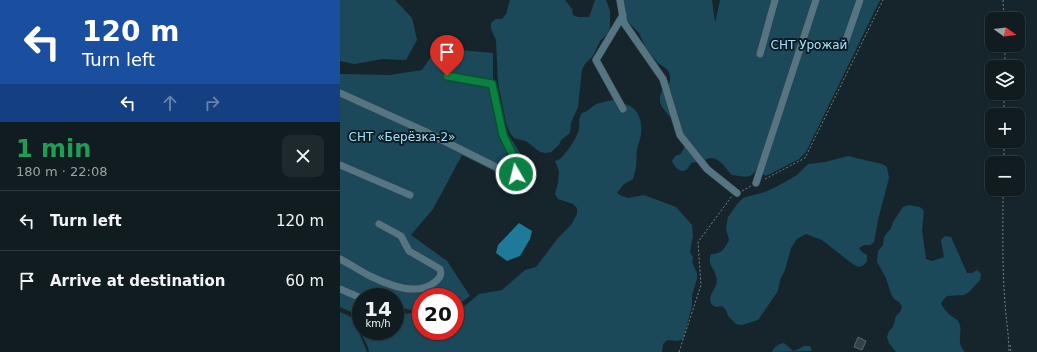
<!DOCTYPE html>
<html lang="en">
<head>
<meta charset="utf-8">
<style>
	:root { --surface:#101c20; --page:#1e292d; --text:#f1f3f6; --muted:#9ca1a5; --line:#303a3e }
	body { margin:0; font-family:"DejaVu Sans",sans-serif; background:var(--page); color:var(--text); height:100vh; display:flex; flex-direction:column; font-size:15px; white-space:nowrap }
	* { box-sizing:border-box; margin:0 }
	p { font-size:13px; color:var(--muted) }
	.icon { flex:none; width:22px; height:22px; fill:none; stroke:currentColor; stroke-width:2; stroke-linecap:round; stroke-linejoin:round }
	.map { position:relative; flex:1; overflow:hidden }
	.sheet { display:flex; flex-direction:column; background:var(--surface); width:340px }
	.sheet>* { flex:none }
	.guide { background:#1a4fa0; color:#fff; overflow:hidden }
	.needle { width:26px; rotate:105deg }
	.buttons { position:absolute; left:645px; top:12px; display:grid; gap:8px }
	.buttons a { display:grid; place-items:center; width:40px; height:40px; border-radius:8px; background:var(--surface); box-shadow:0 1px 3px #0004,0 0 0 1px var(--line); font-size:20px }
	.speed { position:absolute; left:12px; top:288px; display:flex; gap:8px; font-size:20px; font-weight:700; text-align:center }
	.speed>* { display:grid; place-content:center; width:52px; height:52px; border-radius:50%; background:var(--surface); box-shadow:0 1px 3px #0004,0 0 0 1px var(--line); line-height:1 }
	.speed small { font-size:10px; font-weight:400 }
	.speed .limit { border:6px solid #d22; background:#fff; color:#111 }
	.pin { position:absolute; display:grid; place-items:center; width:34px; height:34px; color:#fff; margin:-41px -17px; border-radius:50% 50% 50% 0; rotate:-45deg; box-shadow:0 0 4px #0007 }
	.pin .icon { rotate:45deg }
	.me { position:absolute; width:44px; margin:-22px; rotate:352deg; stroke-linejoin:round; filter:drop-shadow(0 0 3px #0008) }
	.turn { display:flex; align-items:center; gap:14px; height:84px; padding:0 16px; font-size:18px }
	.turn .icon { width:52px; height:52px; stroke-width:2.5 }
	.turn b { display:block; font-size:28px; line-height:34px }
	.lanes { display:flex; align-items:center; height:38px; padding:0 16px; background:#0003; justify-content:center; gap:20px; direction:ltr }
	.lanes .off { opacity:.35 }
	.round { display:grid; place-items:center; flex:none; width:42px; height:42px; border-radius:8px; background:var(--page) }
	.headline { display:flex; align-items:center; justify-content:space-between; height:68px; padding:0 16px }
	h1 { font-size:24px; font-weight:800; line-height:30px; color:#1e9e55 }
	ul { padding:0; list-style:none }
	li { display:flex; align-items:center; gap:12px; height:60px; padding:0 16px; border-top:1px solid var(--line) }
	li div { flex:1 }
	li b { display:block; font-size:15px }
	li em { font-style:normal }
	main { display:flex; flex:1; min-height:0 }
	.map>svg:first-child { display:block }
</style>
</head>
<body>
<main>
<section class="sheet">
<div class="guide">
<div class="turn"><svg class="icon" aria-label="left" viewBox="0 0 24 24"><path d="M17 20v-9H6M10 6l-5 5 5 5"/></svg><div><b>120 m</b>Turn left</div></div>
<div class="lanes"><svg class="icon" aria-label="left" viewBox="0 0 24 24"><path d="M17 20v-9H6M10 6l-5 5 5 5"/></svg><svg class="icon off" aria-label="ahead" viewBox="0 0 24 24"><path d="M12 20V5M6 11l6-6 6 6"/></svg><svg class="icon off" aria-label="right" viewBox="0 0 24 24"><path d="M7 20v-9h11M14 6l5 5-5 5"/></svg></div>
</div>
<div class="headline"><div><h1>1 min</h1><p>180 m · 22:08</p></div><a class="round"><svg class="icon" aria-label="close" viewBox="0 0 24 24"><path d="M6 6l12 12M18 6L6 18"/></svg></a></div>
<ul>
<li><svg class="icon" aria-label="left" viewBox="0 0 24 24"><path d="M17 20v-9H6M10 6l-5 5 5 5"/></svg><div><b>Turn left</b></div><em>120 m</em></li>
<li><svg class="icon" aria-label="arrive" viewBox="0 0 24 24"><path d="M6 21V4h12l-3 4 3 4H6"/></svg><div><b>Arrive at destination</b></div><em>60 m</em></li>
</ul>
</section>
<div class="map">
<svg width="697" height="352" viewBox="0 0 697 352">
	<rect width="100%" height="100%" fill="#16252b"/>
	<path fill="#1c495a" d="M0 0H55L57 2 72 18 77 40 66 60 43 59 14 64 0 61Z
		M170 0H225L232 9 233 15 238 17H249L255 0H266L270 11V28L268 33 260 41 253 56 245 64 242 69 238 107 231 123 230 133 221 140 219 145 211 152 206 153 200 152 186 141 174 138 170 133 166 123 158 82 156 40 151 29V23L156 19H162L166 14Z
		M279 0H372L375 23 380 0H540L466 152 459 159 426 176 416 170C410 180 403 176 392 175 386 169 380 157 369 158 366 159 364 161 360 162 357 162 354 162 351 163 346 176 336 171 332 161L335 156 341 154 346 144 343 133 322 107 320 102V96L322 91 330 82V76L328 70 318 63 306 49 299 33 287 21Z
		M97 48 153 53V80L168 134 184 159 181 179 168 178 122 155 93 209 71 235 107 261 130 296 115 307V297H81V304L69 310 56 305 55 304V297H44L29 294 26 297H21V306L16 314 0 307V74L50 75 82 70Z
		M273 100C294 105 303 112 301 135 300 140 298 145 297 150 296 155 297 161 296 166 296 170 294 174 293 179L284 184 277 193 282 196 288 198 304 195 336 207 352 225 353 236 350 252 353 257 352 262 357 273V279L352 295V306L343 339 337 341 327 340 323 344 322 352H29C28 340 18 337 21 323V331H55V311C68 315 70 315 81 308V331H115V314L139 294 162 290 185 270 196 267 218 238 231 225 237 214V208L233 204 218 199 215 194 218 183 219 171 215 161C217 160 219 160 221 158 226 154 239 135 239 128 240 122 238 119 242 113L247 111 256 104Z
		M508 156 542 164 547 167 549 178 538 220 534 242 530 245H524L519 248 522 252 527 255V261L524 265 519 267 514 265 482 240 466 234 457 239 451 248 445 270 440 280 438 291 418 320 402 325 396 324 388 316 386 310 382 306 376 307 371 304C371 303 370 299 370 298 372 290 379 286 376 276 374 266 367 267 371 254 382 254 384 249 389 240L386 229 388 217 398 203 403 198 425 192 436 187 457 175 468 164 485 162Z
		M569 205 580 207 584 211 582 230 586 259 592 261 604 257 601 240 605 236 611 237 627 273H632L637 270 641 274 640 280 629 292 624 295 607 296 603 300 601 304C604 308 606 312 610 315 612 317 616 318 618 321 625 332 614 340 625 352H556L549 343 547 337 549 331 553 327 556 316 560 312 562 307 559 302 554 299 551 294 546 278 537 262 538 251 543 245 544 237 551 228 553 222 563 207Z
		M0 312 13 318 27 352H0Z
		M444 343 453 351 459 349 464 346H470L472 351 432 352C435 346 438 344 444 343Z"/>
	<path fill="#1f7a99" d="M179 223 192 231 190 239 180 256 167 261 156 253 158 245Z"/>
	<path fill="#324249" stroke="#55666e" d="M518 337 526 341 522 350 514 347Z"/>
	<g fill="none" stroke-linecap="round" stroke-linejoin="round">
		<g stroke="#334147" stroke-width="8">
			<path id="minor" d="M280 0 284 23 323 79 340 135 367 169 397 193
				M283 15 256 60 283 109
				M504 46 520 0
				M420 54 435 0
				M0 93 84 131 170 174H176L178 170V166L163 135 152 84 107 76
				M0 165 70 195
				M416 183 476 0
				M0 259C10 264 20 271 30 276 49 285 77 297 95 282 100 278 102 275 100 269L69 251 61 236 39 224
				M0 289 21 298"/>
		</g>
		<path stroke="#748186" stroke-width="1" stroke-dasharray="2 2" stroke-linecap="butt" d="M663 0 664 19
			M665 45V67
			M664 115V93
			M664 163V141
			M425 179 465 158 543 0
			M663 189C663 227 662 265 665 303 666 319 669 336 669 352
			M402 191 411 186
			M670 345 671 352
			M339 352 361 285 358 242 392 196"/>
		<use href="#minor" stroke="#557582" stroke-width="7"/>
	</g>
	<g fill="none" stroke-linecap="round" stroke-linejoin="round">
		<g stroke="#07532c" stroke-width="10">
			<path id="route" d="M107 76 152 84 163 135 178 166V170L176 174"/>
		</g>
		<use href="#route" stroke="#0b8043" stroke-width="7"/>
	</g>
	<g text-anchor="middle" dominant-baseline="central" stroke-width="4" stroke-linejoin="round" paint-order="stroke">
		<g font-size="12" fill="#a1e1fb" stroke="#0c1c22">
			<text x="469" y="45">СНТ Урожай</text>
			<text x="62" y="137">СНТ «Берёзка-2»</text>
		</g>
	</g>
</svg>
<div class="buttons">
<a><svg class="needle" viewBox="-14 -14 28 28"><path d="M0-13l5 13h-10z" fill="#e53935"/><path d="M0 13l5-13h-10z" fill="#9ca1a5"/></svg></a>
<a><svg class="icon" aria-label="layers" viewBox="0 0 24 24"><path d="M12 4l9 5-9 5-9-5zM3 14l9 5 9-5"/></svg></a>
<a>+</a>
<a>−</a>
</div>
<div class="speed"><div>14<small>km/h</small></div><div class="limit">20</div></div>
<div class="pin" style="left:107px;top:76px;background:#d93025"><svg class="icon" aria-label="arrive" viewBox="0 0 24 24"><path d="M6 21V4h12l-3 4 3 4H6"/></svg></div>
<svg class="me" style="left:176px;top:174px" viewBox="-20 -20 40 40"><circle r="17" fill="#0b8043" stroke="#fff" stroke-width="3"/><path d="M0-11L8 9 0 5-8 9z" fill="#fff"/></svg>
</div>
</main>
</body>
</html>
